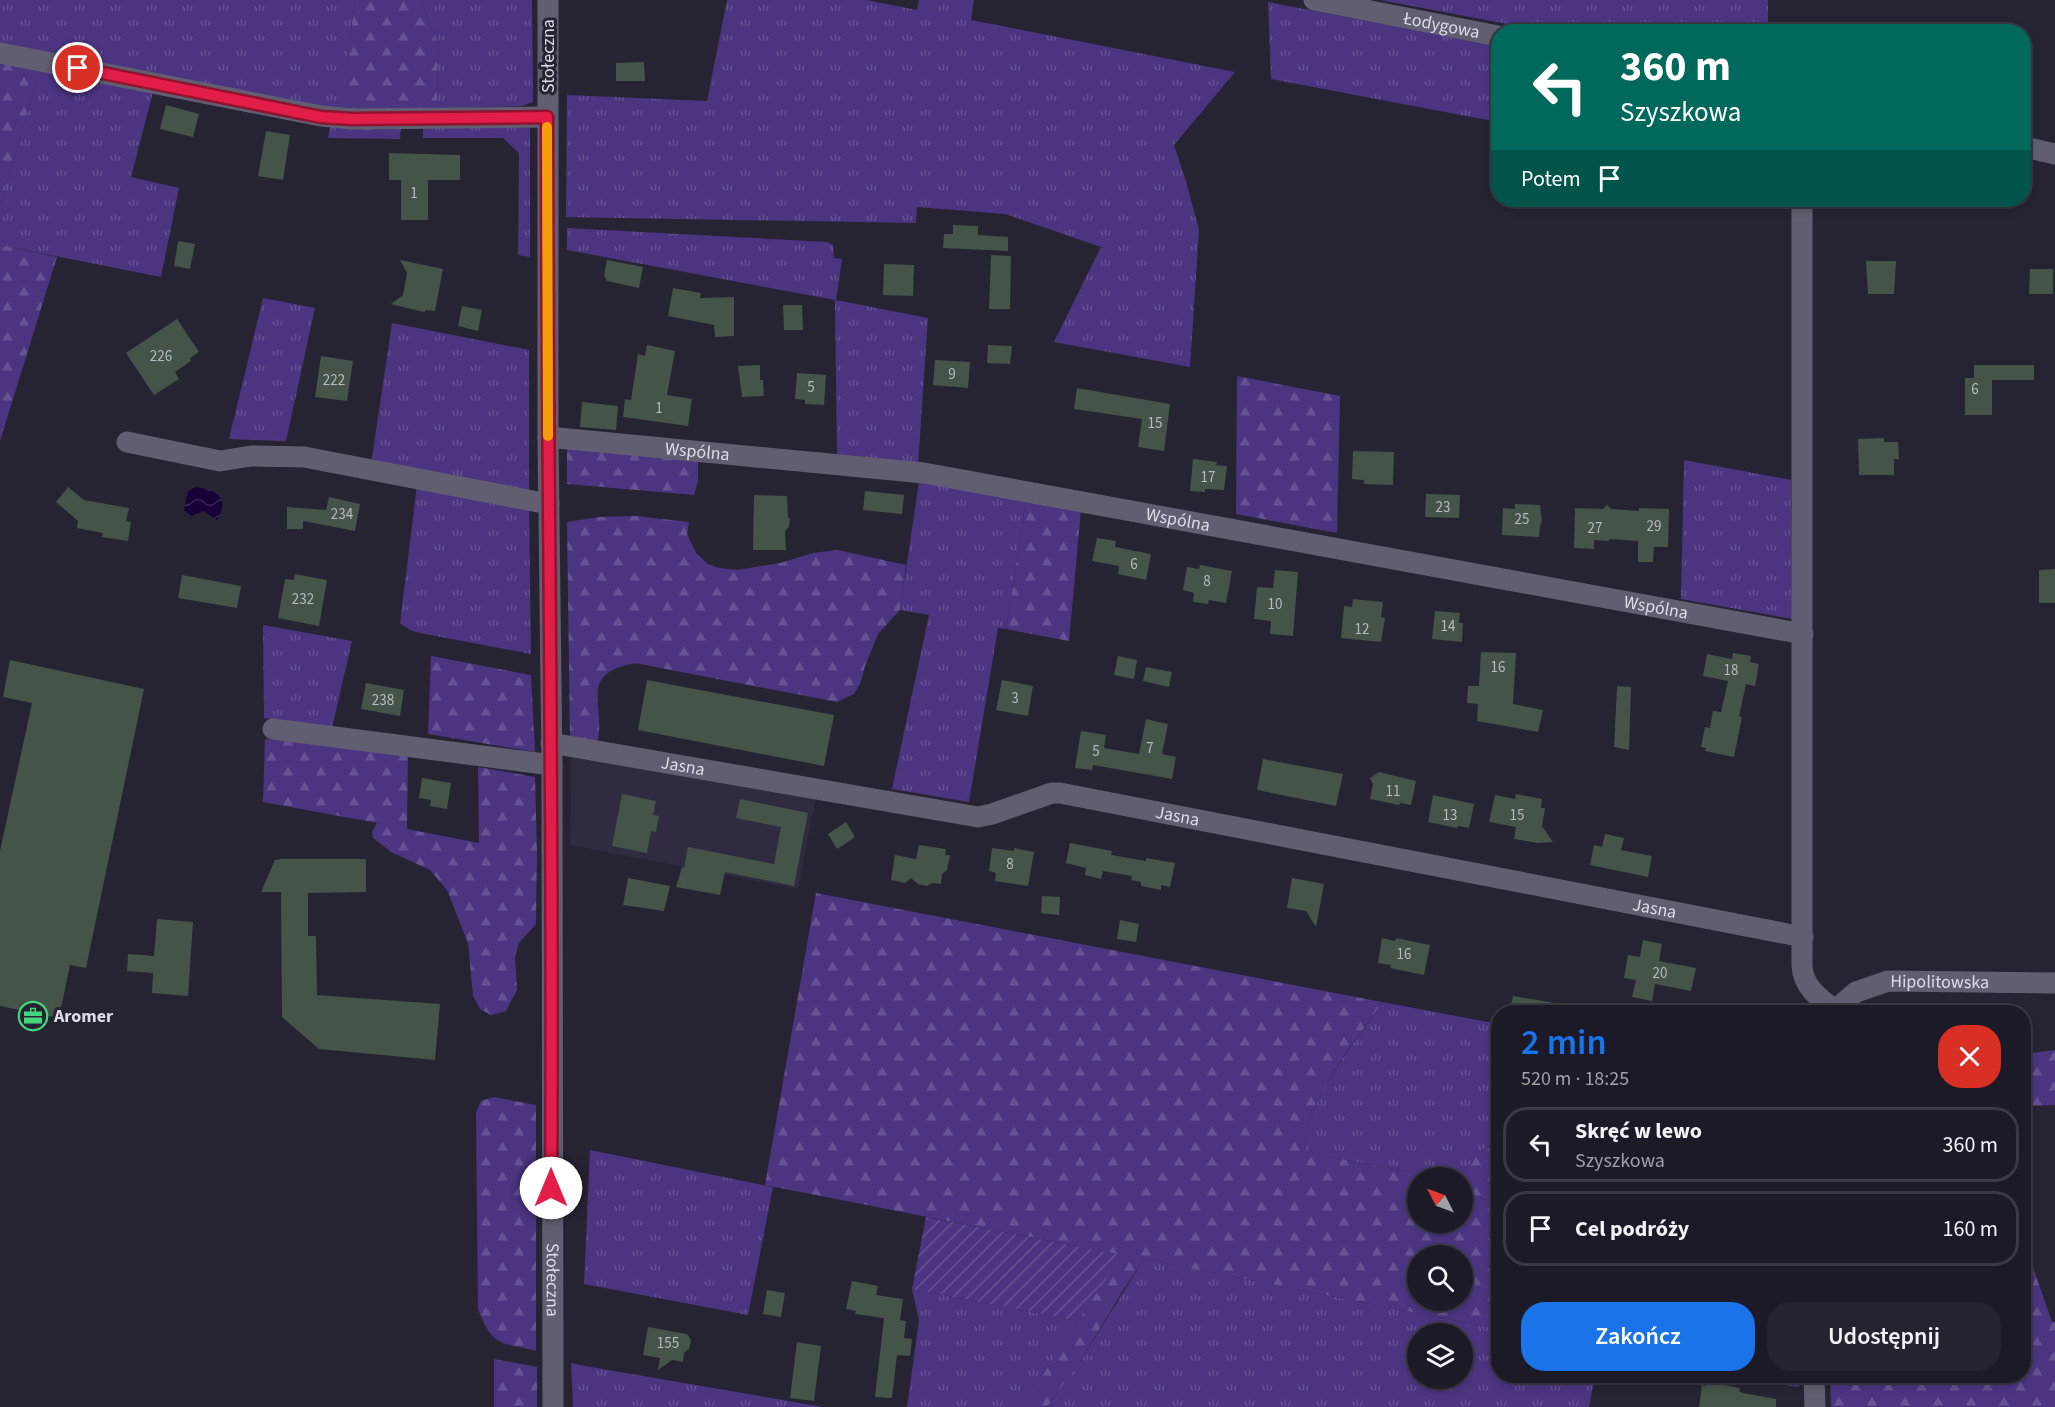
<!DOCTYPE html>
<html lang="pl">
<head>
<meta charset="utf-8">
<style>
	:root { --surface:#1c1a26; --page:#25232e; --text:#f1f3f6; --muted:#a0a1a7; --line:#3a3843; --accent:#1a73e8 }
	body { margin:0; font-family:"Source Sans 3",sans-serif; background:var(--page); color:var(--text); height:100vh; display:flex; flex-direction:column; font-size:22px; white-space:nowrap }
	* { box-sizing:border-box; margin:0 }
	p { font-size:20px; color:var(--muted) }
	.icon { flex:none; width:33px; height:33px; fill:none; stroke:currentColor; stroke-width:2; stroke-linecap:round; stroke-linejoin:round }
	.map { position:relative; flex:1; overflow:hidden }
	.drawer { position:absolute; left:1491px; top:1005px; width:540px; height:378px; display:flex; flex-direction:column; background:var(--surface); border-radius:24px; box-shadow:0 3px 9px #0003,0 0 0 2px var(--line) }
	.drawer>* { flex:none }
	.hud { position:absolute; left:1491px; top:24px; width:540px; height:183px; border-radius:24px; box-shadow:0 3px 9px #0003,0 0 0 2px var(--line); background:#00695c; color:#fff; overflow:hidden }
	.needle { width:39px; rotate:312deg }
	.tools { position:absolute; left:1407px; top:1167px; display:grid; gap:12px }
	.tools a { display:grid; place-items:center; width:66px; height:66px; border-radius:50%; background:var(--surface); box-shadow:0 3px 9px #0003,0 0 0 2px var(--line); font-size:30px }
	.pin { position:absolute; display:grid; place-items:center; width:51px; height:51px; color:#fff; margin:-26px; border:3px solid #fff; border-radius:50%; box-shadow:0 2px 6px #0007 }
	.me { position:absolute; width:66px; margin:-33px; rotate:0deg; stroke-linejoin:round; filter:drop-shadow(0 0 4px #0008) }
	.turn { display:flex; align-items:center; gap:21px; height:126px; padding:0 30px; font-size:27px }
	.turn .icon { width:78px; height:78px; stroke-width:2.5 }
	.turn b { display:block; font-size:42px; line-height:51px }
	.then { display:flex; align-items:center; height:57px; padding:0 30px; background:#0003; gap:12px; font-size:22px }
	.round { display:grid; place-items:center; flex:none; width:63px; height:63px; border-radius:24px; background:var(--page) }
	.overview { display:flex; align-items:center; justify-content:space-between; height:102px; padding:0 30px }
	h1 { font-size:36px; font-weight:600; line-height:45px; color:var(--accent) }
	.action { display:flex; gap:12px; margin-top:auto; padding:12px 30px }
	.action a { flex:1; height:69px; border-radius:24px; background:var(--accent); color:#fff; font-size:24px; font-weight:600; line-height:69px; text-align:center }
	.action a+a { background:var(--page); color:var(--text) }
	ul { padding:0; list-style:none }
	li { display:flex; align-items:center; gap:18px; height:75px; margin:0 12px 9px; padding:0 18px; border:3px solid var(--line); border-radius:24px }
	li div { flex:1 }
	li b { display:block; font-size:22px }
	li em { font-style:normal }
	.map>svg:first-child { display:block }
</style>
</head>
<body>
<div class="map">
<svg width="2055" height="1407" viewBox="0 0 2055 1407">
	<defs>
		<pattern id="grass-tufts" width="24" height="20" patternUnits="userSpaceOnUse" patternTransform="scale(1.5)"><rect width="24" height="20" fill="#4b3581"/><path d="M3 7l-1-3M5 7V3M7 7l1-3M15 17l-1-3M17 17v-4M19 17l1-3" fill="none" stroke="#645293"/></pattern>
		<pattern id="forest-firs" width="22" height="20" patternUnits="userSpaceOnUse" patternTransform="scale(1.5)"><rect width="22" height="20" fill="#4b3581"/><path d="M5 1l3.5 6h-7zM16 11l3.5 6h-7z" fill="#645293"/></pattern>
		<pattern id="garden-furrows" width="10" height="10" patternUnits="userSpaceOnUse" patternTransform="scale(1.5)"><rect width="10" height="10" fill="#4b3581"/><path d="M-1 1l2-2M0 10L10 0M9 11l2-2" fill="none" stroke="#645293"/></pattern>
		<pattern id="water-waves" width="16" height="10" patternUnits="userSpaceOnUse" patternTransform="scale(1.5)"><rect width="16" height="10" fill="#170038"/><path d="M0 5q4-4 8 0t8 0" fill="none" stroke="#382555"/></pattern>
	</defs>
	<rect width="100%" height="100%" fill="#262333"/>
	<path fill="#302b40" d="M571 757 816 797 798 889 570 845Z"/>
	<path fill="url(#grass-tufts)" fill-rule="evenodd" d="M0 0H355L345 77V111L0 43Z
		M421 0H532L533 102 522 106 437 109 438 46Z
		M727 0H866L917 10 919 0H974L971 20 1235 72 1174 145 1186 181 1199 230 1190 367 1054 342 1101 247 1005 214 917 207 916 223 566 217 567 95 707 101Z
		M1380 0H1768V31H1544Z
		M1268 2 1498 46V122L1271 79Z
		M40 69 153 92 131 177 179 188 161 277 0 245V206Z
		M330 126 401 128 400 139 328 138Z
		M423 128H530V257L518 255 519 153 503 138H423Z
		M567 228 827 242 833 245 834 258 842 259 836 300 928 318 918 465 837 456 835 300 567 250Z
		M263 298 315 308 286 441 229 439Z
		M392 323 529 350V495L371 464Z
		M1684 460 1791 480 1792 619 1681 599Z
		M919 482 1026 500 1006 629 998 628 969 802 892 789 929 615 900 610Z
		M417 485 529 506 531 654 420 633 410 630 400 623Z
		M263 625 352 641 332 728 264 718Z
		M1382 1002 1498 1024V1133L1458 1177H1437L1305 1152C1302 1103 1356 1043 1382 1002Z
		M590 1150 773 1187 748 1315 584 1284Z
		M1144 1259 1498 1329V1376H1595L1589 1407H1047L1081 1360ZM1418 1334H1462V1378H1418Z
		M912 1289 1078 1321 1024 1407H907L919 1320Z
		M571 1363 585 1366 823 1407H573Z"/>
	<path fill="url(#forest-firs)" fill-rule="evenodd" d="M355 0H421L438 46 437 109 345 111V77Z
		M0 61 40 69 0 206Z
		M0 245 57 257 0 441Z
		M1237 376 1340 396 1337 533 1236 514Z
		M567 445 698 459V481L694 495 567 484Z
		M1026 500 1081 509 1069 641 1006 629Z
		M636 516 689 522 687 534 696 553 708 564 719 568 737 570 780 563 813 553 838 550 906 565 900 610 878 634 865 666 861 682 854 694 837 702 635 663C576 674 607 705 597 743L570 738 567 522 599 517Z
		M431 656 531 675 535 752 428 734Z
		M265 739 408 753 407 829 479 843 478 767 535 777 537 853 536 924 519 943 515 956 517 990 506 1011 491 1015 480 1009 473 996 468 943 447 890 430 870 391 852 373 838 372 832 377 823 263 802Z
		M816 893 1382 1002C1356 1042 1302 1103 1305 1152L1437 1177 1418 1178V1222H1462V1178L1458 1177 1498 1133V1329L1144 1259 1122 1292 1081 1360 1047 1407H1024L1046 1370 1121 1255 765 1185ZM1418 1256H1462V1300H1418Z
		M2055 1050V1105L2024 1106V1054Z
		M494 1097 536 1105V1351C499 1342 493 1347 478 1309L476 1112 481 1101Z
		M2024 1250 2028 1253 2052 1322H2055V1407H1831L1830 1376H2024Z
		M494 1359 537 1367V1407H494Z
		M1738 1376H1799V1387L1792 1386Z"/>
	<path fill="url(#garden-furrows)" d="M926 1217 1122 1255 1078 1321 912 1289Z"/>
	<path fill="url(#water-waves)" d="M196 487C217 490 230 498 217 520L204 511 192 516 184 510 188 491Z"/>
	<path fill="#445448" d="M644 62 645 81H616V63Z
		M166 105 199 114 193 137 160 129Z
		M266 131 290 135 283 180 258 176Z
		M389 153 460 155V180H428V220H401V180H389Z
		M953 225 978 226V235L1008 237V251L943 248 944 234H953Z
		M178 241 195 244 190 269 174 266Z
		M991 255 1011 256 1010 309H989Z
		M400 260 443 269 435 311 426 310 424 312 391 304 403 295 407 273Z
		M607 260 643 267 639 288 607 281 604 275Z
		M1866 261H1896L1894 294H1868Z
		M884 264 914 265 913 296 883 295Z
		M2030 269H2053V294H2029Z
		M673 288 701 293 700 298 734 297V336L715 337 714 325 668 316Z
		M783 305H802L803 330H784Z
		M462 306 482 310 478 331 458 326Z
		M177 319 199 352 190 358 191 361 175 372 179 379 154 395 126 353Z
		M647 345 675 351 667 395 692 399 688 426 623 417 625 399 631 400 638 354 645 356Z
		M988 345 1012 346 1010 364 987 363Z
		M321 356 353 361 347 401 315 397Z
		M935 360 970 362 968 388 933 385Z
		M760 365V380H763L764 396 742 397 738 366Z
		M1974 365H2034V380H1992V415H1965V378H1974Z
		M797 373 826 375 824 405 805 404V400L795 399Z
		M1077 388 1170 404 1164 451 1138 447 1142 419 1074 409Z
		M582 402 618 406 616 430 580 427Z
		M1884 438V442H1898L1899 459H1894V475H1859L1858 439Z
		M1353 451 1394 452 1393 485 1364 484V480L1352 479Z
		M1193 459 1217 462 1216 465 1227 466 1224 490 1205 489V492L1190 491Z
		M68 487 84 500 129 508 126 521 131 522 128 541 102 537 103 533 77 528 78 521 56 502Z
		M865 491 904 495 902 514 863 510Z
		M1426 494 1460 495 1459 518 1425 517Z
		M754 495 787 496 788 517 790 519 789 527 785 531 786 550H753Z
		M329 497 360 504 355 531 303 521V529H287V507L326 510Z
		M1515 504 1540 505 1542 522 1540 525 1539 537 1502 535 1503 508 1515 509Z
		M1607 505 1611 509 1639 511V508L1669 509 1668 547H1654L1653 562H1638V541L1610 539 1608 541 1594 540V549L1574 548 1575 508 1603 509Z
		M1097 538 1116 541 1115 547 1151 554 1146 580 1118 574 1119 566 1092 561Z
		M1200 565 1232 571 1226 603 1209 600 1208 604 1193 602 1194 593 1183 590 1187 567 1199 569Z
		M2055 569V603H2039V570Z
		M1275 570 1298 572 1293 636 1270 634 1271 621 1254 619 1257 587 1273 588Z
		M295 574 327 580 319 626 278 618 285 579 294 580Z
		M182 575 241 586 237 608 178 598Z
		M1353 599 1383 602 1381 617 1385 618 1381 642 1341 638 1344 606 1352 607Z
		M1435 611 1460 613 1459 623H1463L1462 642 1432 639Z
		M1481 652 1516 653 1513 704 1543 710 1538 732 1477 721 1478 704 1467 703 1468 686H1479Z
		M1733 653 1751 656 1750 662 1759 664 1755 686 1746 684 1739 716 1742 717 1734 757 1705 751 1706 748 1701 747 1705 727 1710 728 1713 711 1721 712 1728 681 1703 676 1707 654 1732 659Z
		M1118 656 1137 660 1134 679 1114 675Z
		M10 660 144 689 86 968 70 965 59 1018 0 1006V851L32 703 3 697Z
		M1146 667 1172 672 1169 687 1143 681Z
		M647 680 834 715 824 766 638 730Z
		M1002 680 1033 686 1028 716 996 710Z
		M366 683 404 690 400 716 361 709Z
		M1617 686 1631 687 1629 750 1614 747Z
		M1146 719 1168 724 1162 754 1176 757 1172 779 1093 765 1092 770 1075 768 1081 731 1106 735 1104 748 1139 754Z
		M1263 759 1343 774 1336 806 1257 790Z
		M1379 772 1416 781 1411 805 1400 803 1399 805 1370 799 1373 784 1370 778Z
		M422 778 451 783 447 809 430 806 431 800 419 798Z
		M622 794 656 801 653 815 659 816 656 832 651 831 647 853 612 846Z
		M1516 794 1542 799 1541 808H1545L1542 826 1553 842 1538 843 1514 839 1516 827 1489 822 1495 795 1515 799Z
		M1433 795 1474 804 1469 828 1458 826 1457 828 1428 822Z
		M740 799 808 813 794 886 725 872 720 895 676 887 682 867 684 868 688 847 774 864 781 827 736 818Z
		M846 822 855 837 837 849 828 834Z
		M1605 834 1624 838 1621 850 1652 856 1648 877 1590 865 1594 845 1602 847Z
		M1070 843 1112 851 1111 855 1146 861V858L1175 863 1170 887 1161 885V890L1141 886V882L1131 880 1132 876 1103 871 1101 879 1085 875 1086 868 1066 863Z
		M919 845 946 849 945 855H950L947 870 942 874 941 884 932 883 927 886 918 884 911 878 905 883 891 880 895 855 916 859Z
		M992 848 1014 851V848L1034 852 1028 886 995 881 996 873 989 871Z
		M281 859H366V892L308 893V936H316L317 995 440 1004 435 1060 319 1049 282 1017 281 892H261L275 860Z
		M628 878 670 886 664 911 623 905Z
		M1292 878 1324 884 1316 927 1306 911 1287 908Z
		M1042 896 1060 897 1059 915 1041 913Z
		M157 919 193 922 188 996 152 993 153 973 127 971 128 954 154 956Z
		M1120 920 1139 924 1136 942 1117 939Z
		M1382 938 1395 941 1396 938 1430 945 1424 975 1390 968 1391 965 1378 963Z
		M1643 940 1662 944 1659 961 1696 968 1691 991 1655 984 1652 1001 1632 997 1636 980 1624 978 1628 955 1640 957Z
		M1513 996 1560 1004 1559 1012H1509Z
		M852 1281 878 1286 876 1295 903 1299 900 1320 906 1321 904 1338 912 1339 910 1356 897 1355 892 1398 875 1397 884 1318 855 1314 856 1311 846 1309Z
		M767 1290 785 1293 781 1317 763 1314Z
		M648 1327 687 1334 691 1340 689 1349 684 1353 683 1362 672 1360 658 1370 660 1358 643 1355Z
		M797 1342 821 1346 814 1401 790 1398Z
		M1707 1382 1740 1388 1739 1391 1743 1393 1776 1399V1407H1699L1702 1385 1706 1386Z"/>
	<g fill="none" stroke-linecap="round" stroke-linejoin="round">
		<g stroke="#615e71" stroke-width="21">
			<path id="s1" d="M548 0V437L552 765 553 1407"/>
			<path id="s2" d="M1314 0 1498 36"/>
			<path d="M0 53 321 116 352 119 547 117"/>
			<path d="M2024 147 2055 154"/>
			<path d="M1802 200V966C1803 987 1820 999 1835 1010"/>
			<path id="s3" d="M548 437 924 473 1803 634"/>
			<path d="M127 442 220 461 251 456 304 457 549 504"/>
			<path d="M273 729 552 765"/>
			<path id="s4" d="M551 743 978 817 992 814 1052 793H1060L1803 937"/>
			<path id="s5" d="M1833 1012 1856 992 1888 981 2055 983"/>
			<path d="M1814 1376 1815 1407"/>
		</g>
	</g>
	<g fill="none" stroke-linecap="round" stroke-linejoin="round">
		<g stroke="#92132f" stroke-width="15">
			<path id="route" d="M78 68 321 117 352 119 547 117C547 474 554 831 551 1188"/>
		</g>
		<use href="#route" stroke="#e11d48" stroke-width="10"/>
		<path stroke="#f59e0b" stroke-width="10" d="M547 127 548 436"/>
	</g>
	<defs>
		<g id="office-ring" transform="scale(1.5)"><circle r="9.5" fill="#262333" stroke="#43d77b" stroke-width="1.5"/><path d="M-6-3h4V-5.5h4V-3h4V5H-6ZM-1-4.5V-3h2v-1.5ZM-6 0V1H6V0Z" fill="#43d77b"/></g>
	</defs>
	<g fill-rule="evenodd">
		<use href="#office-ring" x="33" y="1016"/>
	</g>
	<g text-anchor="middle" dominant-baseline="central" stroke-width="6" stroke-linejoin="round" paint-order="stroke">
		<g font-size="15" fill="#b8babf">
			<text x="414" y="193">1</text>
			<text x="161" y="356">226</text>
			<text x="952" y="374">9</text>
			<text x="334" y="380">222</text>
			<text x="811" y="387">5</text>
			<text x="1975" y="389">6</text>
			<text x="659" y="408">1</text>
			<text x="1155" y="423">15</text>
			<text x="1208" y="477">17</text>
			<text x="1443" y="507">23</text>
			<text x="342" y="514">234</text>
			<text x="1522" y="519">25</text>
			<text x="1654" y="526">29</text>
			<text x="1595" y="528">27</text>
			<text x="1134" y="564">6</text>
			<text x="1207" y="581">8</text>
			<text x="303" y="599">232</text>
			<text x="1275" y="604">10</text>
			<text x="1448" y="626">14</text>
			<text x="1362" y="629">12</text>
			<text x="1498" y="667">16</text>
			<text x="1731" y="670">18</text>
			<text x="1015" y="698">3</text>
			<text x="383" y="700">238</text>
			<text x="1150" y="748">7</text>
			<text x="1096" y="751">5</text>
			<text x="1393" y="791">11</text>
			<text x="1450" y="815">13</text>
			<text x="1517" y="815">15</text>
			<text x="1010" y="864">8</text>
			<text x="1404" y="954">16</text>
			<text x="1660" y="973">20</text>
			<text x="668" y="1343">155</text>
		</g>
		<g font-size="18" fill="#dedce7" stroke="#262333">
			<text stroke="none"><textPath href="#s2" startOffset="130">Łodygowa</textPath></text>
			<text transform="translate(548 56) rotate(-90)">Stołeczna</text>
			<text stroke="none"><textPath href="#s3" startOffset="150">Wspólna</textPath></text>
			<text stroke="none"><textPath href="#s3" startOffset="636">Wspólna</textPath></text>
			<text stroke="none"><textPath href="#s3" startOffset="1122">Wspólna</textPath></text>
			<text stroke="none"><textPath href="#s4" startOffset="134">Jasna</textPath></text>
			<text stroke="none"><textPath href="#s4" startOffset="639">Jasna</textPath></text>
			<text stroke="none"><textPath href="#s4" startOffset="1125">Jasna</textPath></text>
			<text stroke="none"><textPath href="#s5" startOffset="116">Hipolitowska</textPath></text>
			<text stroke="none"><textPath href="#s1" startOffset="1280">Stołeczna</textPath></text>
		</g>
		<g font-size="18" font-weight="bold" fill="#dedce7" stroke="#262333" text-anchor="start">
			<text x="54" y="1016">Aromer</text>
		</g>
	</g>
</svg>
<div class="tools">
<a><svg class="needle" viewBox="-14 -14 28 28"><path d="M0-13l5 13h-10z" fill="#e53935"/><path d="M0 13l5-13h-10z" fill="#a0a1a7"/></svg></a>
<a><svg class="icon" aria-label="search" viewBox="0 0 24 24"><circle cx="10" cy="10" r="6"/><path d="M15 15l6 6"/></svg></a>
<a><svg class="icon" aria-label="layers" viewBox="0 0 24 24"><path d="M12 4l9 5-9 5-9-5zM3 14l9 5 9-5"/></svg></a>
</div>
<div class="pin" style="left:78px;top:68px;background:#d93025"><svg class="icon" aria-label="arrive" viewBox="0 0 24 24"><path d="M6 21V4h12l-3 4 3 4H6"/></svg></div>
<svg class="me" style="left:551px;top:1188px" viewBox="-20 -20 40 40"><circle r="19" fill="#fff"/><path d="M0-13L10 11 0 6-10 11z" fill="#e11d48"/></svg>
<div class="hud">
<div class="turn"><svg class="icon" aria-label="left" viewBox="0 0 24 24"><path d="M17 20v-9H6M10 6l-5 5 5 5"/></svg><div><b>360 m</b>Szyszkowa</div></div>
<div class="then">Potem<svg class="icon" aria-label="arrive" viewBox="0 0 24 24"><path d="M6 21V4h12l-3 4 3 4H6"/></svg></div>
</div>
<section class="drawer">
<div class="overview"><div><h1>2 min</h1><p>520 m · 18:25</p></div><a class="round" style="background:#d93025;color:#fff"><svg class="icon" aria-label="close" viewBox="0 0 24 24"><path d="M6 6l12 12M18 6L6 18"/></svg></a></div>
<ul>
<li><svg class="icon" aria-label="left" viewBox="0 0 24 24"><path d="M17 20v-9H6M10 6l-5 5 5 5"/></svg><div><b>Skręć w lewo</b><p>Szyszkowa</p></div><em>360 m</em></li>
<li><svg class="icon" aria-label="arrive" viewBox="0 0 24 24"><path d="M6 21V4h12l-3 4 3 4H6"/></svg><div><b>Cel podróży</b></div><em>160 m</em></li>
</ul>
<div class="action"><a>Zakończ</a><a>Udostępnij</a></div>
</section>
</div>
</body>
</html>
